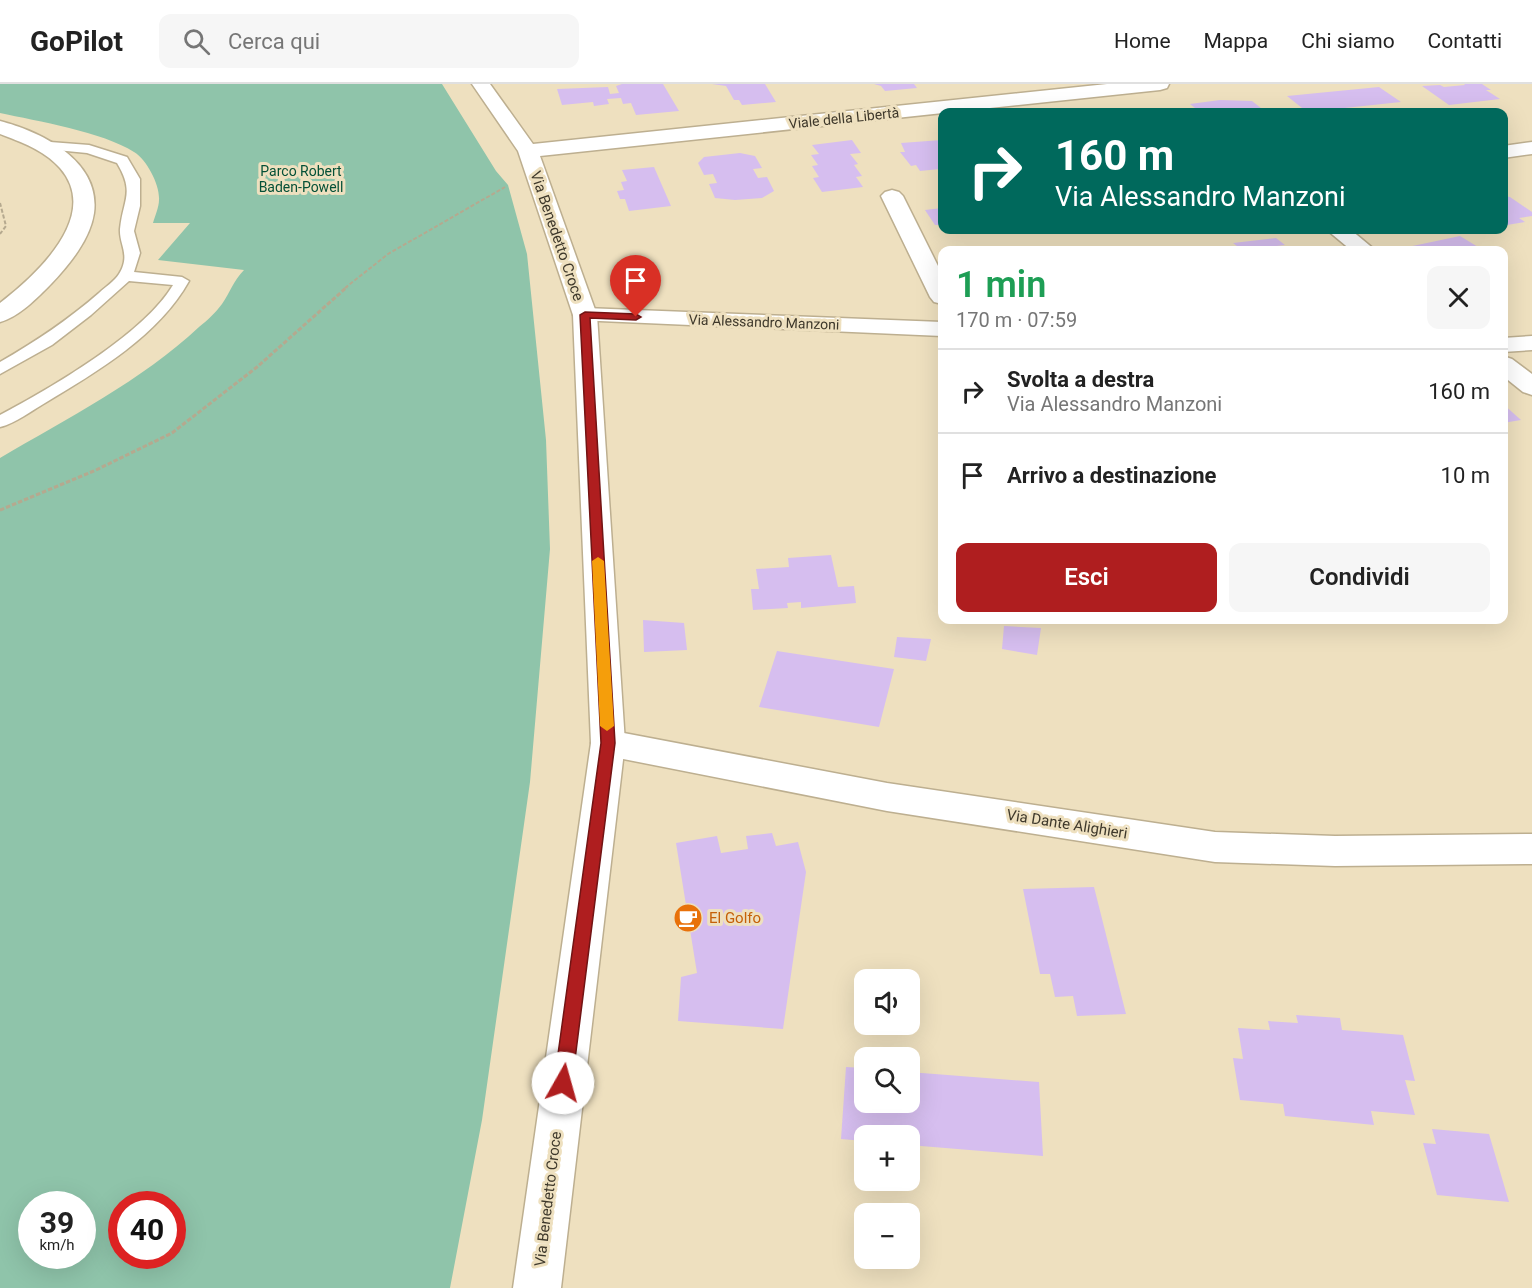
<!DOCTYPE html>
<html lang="it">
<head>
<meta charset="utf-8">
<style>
	:root { --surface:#fff; --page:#f6f6f6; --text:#222; --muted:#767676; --line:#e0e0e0; --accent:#af1e1f }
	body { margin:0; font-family:Roboto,sans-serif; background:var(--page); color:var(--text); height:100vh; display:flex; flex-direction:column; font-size:22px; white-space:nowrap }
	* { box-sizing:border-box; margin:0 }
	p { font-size:20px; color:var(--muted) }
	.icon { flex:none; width:33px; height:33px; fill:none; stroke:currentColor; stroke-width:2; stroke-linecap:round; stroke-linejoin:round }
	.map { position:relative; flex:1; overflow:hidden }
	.panel { position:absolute; left:938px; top:162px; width:570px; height:378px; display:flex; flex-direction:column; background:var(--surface); border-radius:12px; box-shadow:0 6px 24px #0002 }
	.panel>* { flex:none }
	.top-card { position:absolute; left:938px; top:24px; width:570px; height:126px; border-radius:12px; box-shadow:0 6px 24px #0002; background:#00695c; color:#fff; overflow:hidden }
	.fabs { position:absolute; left:854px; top:885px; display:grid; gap:12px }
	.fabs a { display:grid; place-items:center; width:66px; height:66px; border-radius:12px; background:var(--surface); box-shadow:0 6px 24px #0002; font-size:30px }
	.speed { position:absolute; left:18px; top:1107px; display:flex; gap:12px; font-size:30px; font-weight:700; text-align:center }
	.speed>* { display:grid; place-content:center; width:78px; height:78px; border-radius:50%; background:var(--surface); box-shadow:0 6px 24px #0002; line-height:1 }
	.speed small { font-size:15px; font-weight:400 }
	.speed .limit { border:9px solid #d22; background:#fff; color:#111 }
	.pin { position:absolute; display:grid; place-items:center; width:51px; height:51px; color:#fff; margin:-62px -26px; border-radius:50% 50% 50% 0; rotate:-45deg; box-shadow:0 0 6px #0007 }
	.pin .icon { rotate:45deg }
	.me { position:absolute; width:66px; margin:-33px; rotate:7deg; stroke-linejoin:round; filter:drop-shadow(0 0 4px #0008) }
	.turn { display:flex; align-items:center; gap:21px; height:126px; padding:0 18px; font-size:27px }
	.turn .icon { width:78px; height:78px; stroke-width:2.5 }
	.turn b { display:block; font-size:42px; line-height:51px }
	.round { display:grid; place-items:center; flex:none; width:63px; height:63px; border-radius:12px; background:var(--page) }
	.summary { display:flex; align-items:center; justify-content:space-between; height:102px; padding:0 18px }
	h1 { font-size:36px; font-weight:600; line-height:45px; color:#1e9e55 }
	.button { display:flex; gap:12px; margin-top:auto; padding:12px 18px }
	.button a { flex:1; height:69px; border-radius:12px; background:var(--accent); color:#fff; font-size:24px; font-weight:600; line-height:69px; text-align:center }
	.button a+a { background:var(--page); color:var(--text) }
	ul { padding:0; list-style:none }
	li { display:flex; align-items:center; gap:18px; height:84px; padding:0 18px; border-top:2px solid var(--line) }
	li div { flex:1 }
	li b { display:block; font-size:22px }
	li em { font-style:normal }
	header { display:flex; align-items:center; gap:36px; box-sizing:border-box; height:84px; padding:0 30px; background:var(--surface); border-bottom:2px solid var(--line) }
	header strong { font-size:28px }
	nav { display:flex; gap:33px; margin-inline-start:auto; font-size:21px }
	.search { width:420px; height:54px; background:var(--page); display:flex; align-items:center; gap:15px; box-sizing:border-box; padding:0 21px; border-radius:12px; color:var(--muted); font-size:22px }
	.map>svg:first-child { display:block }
</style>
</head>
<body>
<header>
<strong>GoPilot</strong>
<div class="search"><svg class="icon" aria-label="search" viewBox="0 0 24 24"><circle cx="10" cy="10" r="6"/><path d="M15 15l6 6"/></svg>Cerca qui</div>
<nav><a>Home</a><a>Mappa</a><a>Chi siamo</a><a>Contatti</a></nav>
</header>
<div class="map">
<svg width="1532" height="1204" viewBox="0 0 1532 1204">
	<rect width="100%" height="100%" fill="#eee0bf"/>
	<path fill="#8fc4aa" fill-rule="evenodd" d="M0 0H442L496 87 508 101 527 170 546 356 550 465 530 698 482 1036 450 1204H0V374C68 334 141 297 199 243 207 237 216 228 222 220 230 209 233 197 244 186L158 176 190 139H153C155 132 159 123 159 116 160 101 147 76 134 68 103 48 37 37 0 29ZM32 1120H82V1172H32ZM122 1120H172V1172H122Z"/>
	<path fill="#d6beef" d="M622 0H663L679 27 636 31 631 19 623 20 621 14 607 15 609 20 594 22 593 18 562 21 557 5 608 3 610 10 619 9 616 2Z
		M712 0H765L776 18 742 21 739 16H734L726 2Z
		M874 0H914L917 4 885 7 881 2Z
		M1464 0H1482L1491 6H1486L1500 15 1449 21 1422 2 1440 1 1444 3 1465 1Z
		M1379 3 1401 18 1307 28 1287 12Z
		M1220 16 1252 17 1266 28H1200L1190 20Z
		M852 56 861 69 850 70 858 80 854 81 862 92 856 93 863 103 822 108 813 94 819 93 812 82 818 81 811 71 819 70 812 61Z
		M942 56V90L940 85 920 87 916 81 911 82 900 68H905L901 59Z
		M740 69 755 72 762 84 753 85 758 94 767 93 774 107 762 114 735 116 715 114 709 100 717 99 713 90 704 91 698 79 704 73Z
		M654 83 671 122 629 127 625 115H620L617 107 624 106 621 98 627 97 622 86Z
		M1503 112 1510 113 1532 128V132L1519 134 1525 138 1507 141 1503 138Z
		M942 124V141H935L925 126Z
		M1460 152 1483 166H1407L1403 164Z
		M1276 154 1285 161 1242 166 1233 159Z
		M1503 320 1521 336 1503 339Z
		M831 471 838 503 854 502 856 519 801 524V518L787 519 788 524 753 526 751 505H759L756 485 789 483 788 474Z
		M643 536 684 539 687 566 644 568Z
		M1004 542 1041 544 1037 571 1002 565Z
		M897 553 931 555 926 577 894 573Z
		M777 567 894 585 879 643 759 623Z
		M772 749 776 762 798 758 806 788 783 945 678 937 681 893 697 889 676 759 717 752 721 769 748 765 746 752Z
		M1094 803 1126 930 1077 932 1073 912 1055 913 1050 890H1040L1023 805Z
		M1296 931 1340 934 1342 946 1403 951 1415 997 1405 996 1415 1031 1371 1027 1374 1041 1285 1032 1283 1020 1240 1016 1233 974 1243 975 1238 944 1270 946 1268 937 1298 939Z
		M846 983 864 984V1018H909V988L1039 998 1043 1072 909 1061V1052H864V1057L841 1055Z
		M1432 1045 1489 1050 1509 1118 1437 1111 1423 1059 1436 1060Z"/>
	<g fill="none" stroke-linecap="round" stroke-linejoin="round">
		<g stroke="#bdaf90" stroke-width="3">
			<path id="lane" d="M50 58 89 61 127 73 140 95V122L134 147 140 169 134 188 182 193 189 197C159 251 97 288 45 319 31 327 16 339 0 343V331C51 304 144 250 173 201L129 197 91 231 52 261 0 290V278C35 258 68 236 99 209 105 203 115 197 119 190 131 171 119 161 120 145 123 115 135 109 117 79L87 69 46 65 44 62Z"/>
		</g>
		<g stroke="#bdaf90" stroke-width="3">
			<path id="street" d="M1532 58V70L1503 74V62Z
				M892 106 899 108 903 112 942 190V220L934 218 930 213 881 112 885 108Z
				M1327 146H1351L1375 166H1351Z
				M585 224 942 238V252L577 236 573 231 577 226Z
				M1532 252V266L1503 268V254Z
				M1503 272 1512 275 1532 290V311L1523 308 1503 292Z
				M608 646 887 699 1215 748 1335 752 1532 750V780L1335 782 1215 778 887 727 608 672 596 668 591 659 596 650Z"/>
		</g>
		<g stroke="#bdaf90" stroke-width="3">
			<path id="secondary" d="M472 0H490L533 60 1107 0H1169L1167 4 1160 6 540 72 597 231 625 659 561 1204H513L591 659 573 231 518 67Z
				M0 37C42 48 101 77 94 129 90 156 69 181 51 200 37 214 19 233 0 238V219C35 192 102 132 60 84 44 66 21 58 0 50Z"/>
		</g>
		<path stroke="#b5a98f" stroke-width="2" stroke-dasharray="4 2" stroke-linecap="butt" d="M0 119 6 142 0 150
			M345 204 388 170 505 103"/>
		<path stroke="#b5a98f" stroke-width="3" stroke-dasharray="4.5 2" stroke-linecap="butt" d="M0 426 96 386 172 349 257 283 347 203"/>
		<use href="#lane" fill="#fff" fill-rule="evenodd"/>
		<use href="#street" fill="#fff" fill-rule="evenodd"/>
		<use href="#secondary" fill="#fff" fill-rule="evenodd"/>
	</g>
	<path fill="#af1e1f" stroke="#721414" stroke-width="1.5" d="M585 228 636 230 641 233 636 236 590 234 615 659 572 999 569 1005 563 1007 557 1005 554 999 601 659 580 231Z"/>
	<path fill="#f59e0b" d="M598 473 604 477 614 642 607 647 600 642 592 477Z"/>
	<defs>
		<g id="cafe-disc" transform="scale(1.5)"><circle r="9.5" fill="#e8710a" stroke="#eee0bf"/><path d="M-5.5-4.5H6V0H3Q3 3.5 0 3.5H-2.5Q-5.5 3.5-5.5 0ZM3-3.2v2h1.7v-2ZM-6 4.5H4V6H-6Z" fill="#fff"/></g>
	</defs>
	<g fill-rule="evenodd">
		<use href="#cafe-disc" x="688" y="834"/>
	</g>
	<g text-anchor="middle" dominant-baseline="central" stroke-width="6" stroke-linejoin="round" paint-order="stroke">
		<g font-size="14" fill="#3e382b" stroke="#eee0bf">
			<text transform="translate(844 34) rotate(-6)">Viale della Libertà</text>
			<text transform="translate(764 238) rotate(2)">Via Alessandro Manzoni</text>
		</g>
		<g font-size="14" fill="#045037" stroke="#eee0bf">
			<text x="301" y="87">Parco Robert<tspan x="301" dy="16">Baden-Powell</tspan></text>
		</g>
		<g font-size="15" fill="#3e382b" stroke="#eee0bf">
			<text transform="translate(557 152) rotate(71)">Via Benedetto Croce</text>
			<text transform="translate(1067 740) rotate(9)">Via Dante Alighieri</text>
			<text transform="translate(548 1115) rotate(-83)">Via Benedetto Croce</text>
		</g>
		<g font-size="15" fill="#c56008" stroke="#eee0bf" text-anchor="start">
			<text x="709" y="834">El Golfo</text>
		</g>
	</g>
</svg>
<div class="fabs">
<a><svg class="icon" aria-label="sound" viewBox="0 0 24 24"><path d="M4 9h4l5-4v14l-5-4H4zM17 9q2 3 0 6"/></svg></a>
<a><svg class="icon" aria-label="search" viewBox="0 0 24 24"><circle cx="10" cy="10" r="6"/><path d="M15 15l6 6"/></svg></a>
<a>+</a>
<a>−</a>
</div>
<div class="speed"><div>39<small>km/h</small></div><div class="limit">40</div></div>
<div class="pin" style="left:636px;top:233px;background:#d93025"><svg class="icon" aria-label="arrive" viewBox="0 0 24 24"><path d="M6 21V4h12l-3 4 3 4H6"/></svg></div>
<svg class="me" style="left:563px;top:999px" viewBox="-20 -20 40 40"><circle r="19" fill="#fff"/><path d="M0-13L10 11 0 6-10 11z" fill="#af1e1f"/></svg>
<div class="top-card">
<div class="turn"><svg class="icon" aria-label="right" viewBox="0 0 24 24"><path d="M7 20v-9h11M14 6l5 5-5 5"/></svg><div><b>160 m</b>Via Alessandro Manzoni</div></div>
</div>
<section class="panel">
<div class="summary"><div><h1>1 min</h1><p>170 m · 07:59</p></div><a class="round"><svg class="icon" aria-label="close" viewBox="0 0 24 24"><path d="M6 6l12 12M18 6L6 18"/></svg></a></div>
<ul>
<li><svg class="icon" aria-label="right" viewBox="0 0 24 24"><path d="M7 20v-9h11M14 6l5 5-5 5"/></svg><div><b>Svolta a destra</b><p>Via Alessandro Manzoni</p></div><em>160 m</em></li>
<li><svg class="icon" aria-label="arrive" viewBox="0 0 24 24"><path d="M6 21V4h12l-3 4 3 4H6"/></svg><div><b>Arrivo a destinazione</b></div><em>10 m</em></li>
</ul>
<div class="button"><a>Esci</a><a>Condividi</a></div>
</section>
</div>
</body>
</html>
